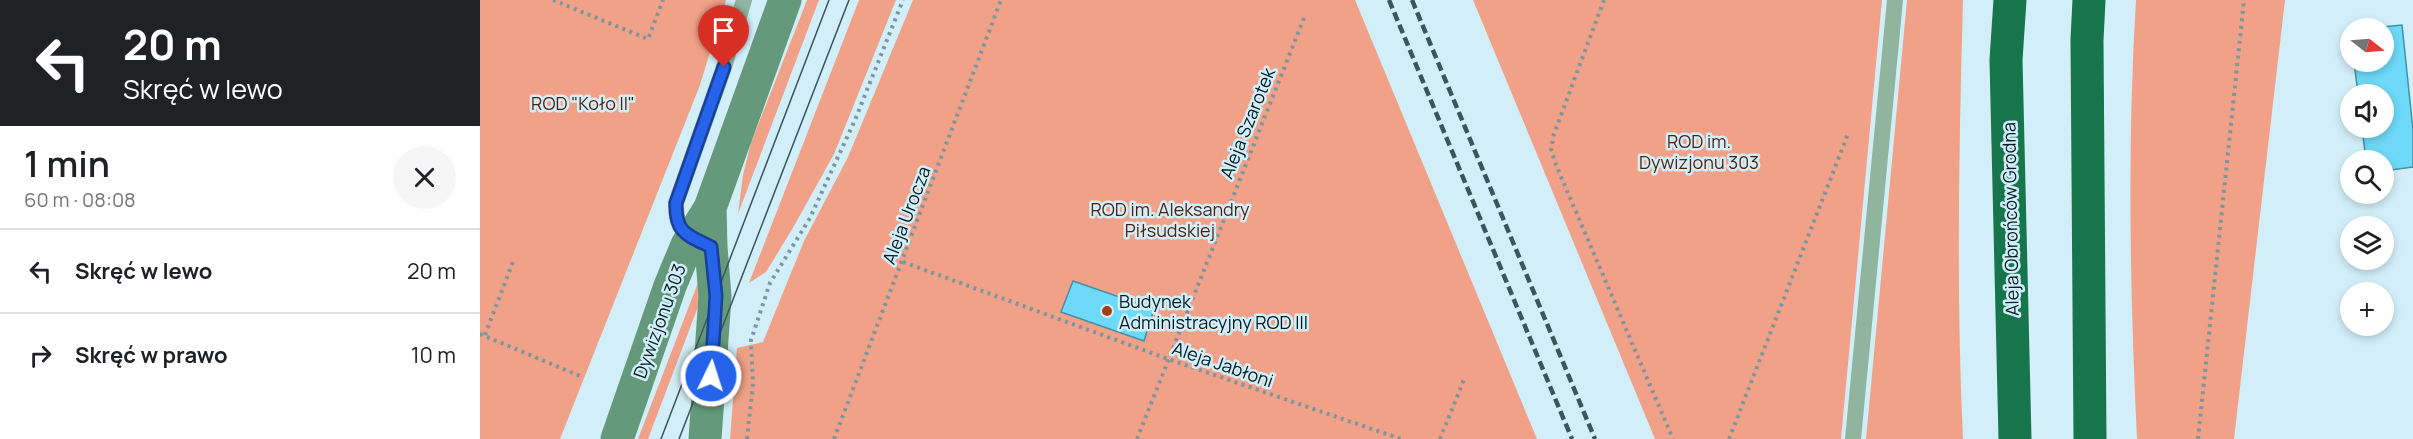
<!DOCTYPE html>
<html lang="pl">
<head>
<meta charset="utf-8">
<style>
	:root { --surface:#fff; --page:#f6f6f6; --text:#202124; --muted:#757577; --line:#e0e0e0 }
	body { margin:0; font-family:Manrope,sans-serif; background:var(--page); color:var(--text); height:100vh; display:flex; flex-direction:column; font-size:22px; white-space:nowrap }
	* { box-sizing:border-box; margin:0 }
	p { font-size:20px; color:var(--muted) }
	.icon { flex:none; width:33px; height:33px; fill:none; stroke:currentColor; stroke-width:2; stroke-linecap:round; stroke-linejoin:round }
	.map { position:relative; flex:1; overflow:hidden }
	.sheet { display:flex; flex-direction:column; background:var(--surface); width:480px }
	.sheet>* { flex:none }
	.hud { background:#202124; color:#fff; overflow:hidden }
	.needle { width:39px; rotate:107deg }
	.controls { position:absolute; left:1860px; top:18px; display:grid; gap:12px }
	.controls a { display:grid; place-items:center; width:54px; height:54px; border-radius:50%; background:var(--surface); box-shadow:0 3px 9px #0003; font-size:30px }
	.pin { position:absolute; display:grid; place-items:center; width:51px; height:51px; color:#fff; margin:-62px -26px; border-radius:50% 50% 50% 0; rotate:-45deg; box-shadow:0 0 6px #0007 }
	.pin .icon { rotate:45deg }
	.me { position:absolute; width:66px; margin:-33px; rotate:4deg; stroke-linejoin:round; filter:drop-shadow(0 0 4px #0008) }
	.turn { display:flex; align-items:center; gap:21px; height:126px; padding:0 24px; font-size:27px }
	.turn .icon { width:78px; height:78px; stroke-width:2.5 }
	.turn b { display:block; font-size:42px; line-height:51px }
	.round { display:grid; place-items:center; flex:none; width:63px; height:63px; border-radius:32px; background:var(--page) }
	.summary { display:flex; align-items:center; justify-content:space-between; height:102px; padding:0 24px }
	h1 { font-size:36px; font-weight:600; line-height:45px }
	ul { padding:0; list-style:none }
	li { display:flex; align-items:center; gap:18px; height:84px; padding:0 24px; border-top:2px solid var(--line) }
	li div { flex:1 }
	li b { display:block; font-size:22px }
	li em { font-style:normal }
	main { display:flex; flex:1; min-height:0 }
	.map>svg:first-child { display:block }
</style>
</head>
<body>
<main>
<section class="sheet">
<div class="hud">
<div class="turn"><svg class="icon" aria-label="left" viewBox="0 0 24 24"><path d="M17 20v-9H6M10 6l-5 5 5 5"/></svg><div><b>20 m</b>Skręć w lewo</div></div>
</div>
<div class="summary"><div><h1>1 min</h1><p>60 m · 08:08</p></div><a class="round"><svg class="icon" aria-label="close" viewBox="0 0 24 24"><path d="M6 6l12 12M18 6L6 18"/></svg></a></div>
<ul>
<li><svg class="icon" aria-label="left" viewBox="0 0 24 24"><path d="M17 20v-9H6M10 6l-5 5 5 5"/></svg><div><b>Skręć w lewo</b></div><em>20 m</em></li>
<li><svg class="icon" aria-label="right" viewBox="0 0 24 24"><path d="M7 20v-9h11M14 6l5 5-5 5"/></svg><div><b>Skręć w prawo</b></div><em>10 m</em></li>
</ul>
</section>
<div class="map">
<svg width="1933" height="439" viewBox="0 0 1933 439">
	<rect width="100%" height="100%" fill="#d2eff9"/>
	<path fill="#f0a187" d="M0 0H246L220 85 80 439H0Z
		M327 0H339L258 214 263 175 271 143Z
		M379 0H416L354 154 314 226 286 272 269 283Z
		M433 0H875L1057 439H250L257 348 283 342 324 241 368 157Z
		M993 0H1402L1361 439H1175Z
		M1427 0H1483C1479 146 1476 293 1483 439H1386Z
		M1656 0H1805L1754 439H1657C1650 293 1647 146 1656 0Z
		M219 280 227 283 168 439H158Z"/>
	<path fill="#6ed9f8" stroke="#4291a7" stroke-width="1.5" d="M1922 25 1933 130V167L1904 171V160H1886L1882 128H1904V94H1878L1874 62H1904V28H1891Z
		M593 281 674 309 664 341 581 312Z"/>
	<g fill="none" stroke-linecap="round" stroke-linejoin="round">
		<path stroke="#7b969e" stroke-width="4" stroke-dasharray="3 4.5" stroke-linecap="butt" d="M73 0 168 39 183 0
			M1124 0 1074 134 1071 149 1076 165 1193 439
			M423 262 688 359 921 439
			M0 334 100 376
			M5 335 34 259
			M267 439 273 384 271 340 290 283 330 218 375 120 423 0
			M354 439 521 0
			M657 439 824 18
			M960 439 985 377
			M1249 439 1368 134
			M1718 439 1764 0"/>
		<path stroke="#91b49f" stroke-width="16" d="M216 240C199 231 196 222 196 203L244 67 264 0
			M1373 439 1415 0"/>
		<path stroke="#64997b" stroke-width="33" d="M137 439 190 286 207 245 230 208 305 0
			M225 439 235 296 231 247 230 208"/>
		<path stroke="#16754b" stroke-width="33" d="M1530 0 1526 60 1535 439
			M1609 0 1607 40 1610 439"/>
		<path stroke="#3c555d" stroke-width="1.5" d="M181 439 349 0
			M199 439 369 0"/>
		<path stroke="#3c555d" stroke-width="4.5" stroke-dasharray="9 4.5" stroke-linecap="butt" d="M909 0 1092 439
			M932 0 1115 439"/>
	</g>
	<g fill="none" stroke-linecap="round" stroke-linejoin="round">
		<g stroke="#184099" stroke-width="15">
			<path id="route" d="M231 376 236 296 231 247C207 235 195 233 196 203L244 67"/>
		</g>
		<use href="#route" stroke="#2563eb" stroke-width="10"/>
	</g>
	<circle fill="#a53e19" stroke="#d2eff9" stroke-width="2" cx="627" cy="311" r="6"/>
	<g text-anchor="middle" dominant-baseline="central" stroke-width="5" stroke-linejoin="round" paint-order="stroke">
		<g font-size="18" fill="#521e0d" stroke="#d2eff9">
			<text x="103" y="103">ROD "Koło II"</text>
			<text x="1219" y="141">ROD im.<tspan x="1219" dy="21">Dywizjonu 303</tspan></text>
			<text x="690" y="209">ROD im. Aleksandry<tspan x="690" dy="21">Piłsudskiej</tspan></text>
		</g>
		<g font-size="18" fill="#021a21" stroke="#d2eff9">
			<text transform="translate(767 123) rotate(-68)">Aleja Szarotek</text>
			<text transform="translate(426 215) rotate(-69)">Aleja Urocza</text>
			<text transform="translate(1530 219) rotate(-91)">Aleja Obrońców Grodna</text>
			<text transform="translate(179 321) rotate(-70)">Dywizjonu 303</text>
			<text transform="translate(743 364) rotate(19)">Aleja Jabłoni</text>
		</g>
		<g font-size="18" fill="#021a21" stroke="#d2eff9" text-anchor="start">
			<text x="639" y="301">Budynek<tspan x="639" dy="21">Administracyjny ROD III</tspan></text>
		</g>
	</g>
</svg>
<div class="controls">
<a><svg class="needle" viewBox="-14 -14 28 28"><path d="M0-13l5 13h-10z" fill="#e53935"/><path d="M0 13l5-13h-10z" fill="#757577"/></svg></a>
<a><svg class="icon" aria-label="sound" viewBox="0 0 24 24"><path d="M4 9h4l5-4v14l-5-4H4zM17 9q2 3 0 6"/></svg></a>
<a><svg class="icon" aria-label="search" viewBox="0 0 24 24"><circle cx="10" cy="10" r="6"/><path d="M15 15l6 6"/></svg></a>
<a><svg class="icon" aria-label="layers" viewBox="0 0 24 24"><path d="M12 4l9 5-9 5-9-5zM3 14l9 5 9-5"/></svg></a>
<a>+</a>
</div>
<div class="pin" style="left:244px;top:67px;background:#d93025"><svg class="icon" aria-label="arrive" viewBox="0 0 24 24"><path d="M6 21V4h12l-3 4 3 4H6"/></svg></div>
<svg class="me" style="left:231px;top:376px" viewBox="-20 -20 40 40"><circle r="17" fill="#2563eb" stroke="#fff" stroke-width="3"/><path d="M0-11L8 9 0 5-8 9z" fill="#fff"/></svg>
</div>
</main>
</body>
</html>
